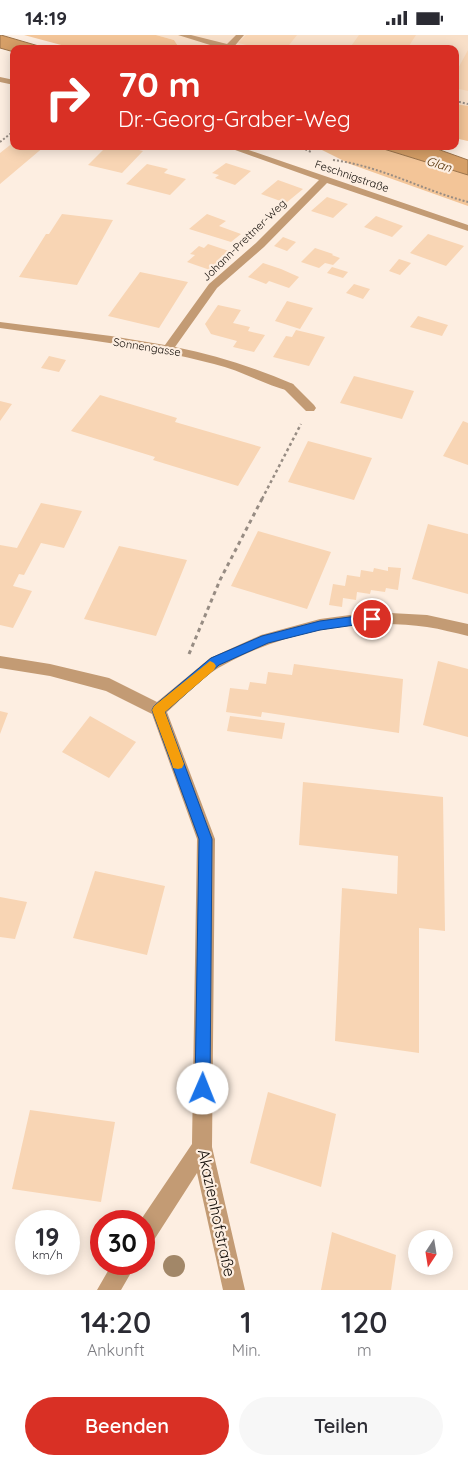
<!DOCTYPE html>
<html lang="de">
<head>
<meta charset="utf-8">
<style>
	:root { --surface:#fff; --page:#f7f7f7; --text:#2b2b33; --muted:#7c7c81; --accent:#d93025 }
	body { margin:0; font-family:Quicksand,sans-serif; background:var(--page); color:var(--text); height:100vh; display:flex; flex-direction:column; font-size:19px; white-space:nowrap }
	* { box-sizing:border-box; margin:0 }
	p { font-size:16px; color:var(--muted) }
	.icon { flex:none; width:28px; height:28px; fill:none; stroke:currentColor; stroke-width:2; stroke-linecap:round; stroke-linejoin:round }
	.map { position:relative; height:1255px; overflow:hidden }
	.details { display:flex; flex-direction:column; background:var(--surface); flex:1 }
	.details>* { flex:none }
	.hud { position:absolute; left:10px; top:10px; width:449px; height:105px; border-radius:10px; box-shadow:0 2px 12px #0003; background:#d93025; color:#fff; overflow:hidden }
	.needle { width:32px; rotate:192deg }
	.tools { position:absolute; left:408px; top:1195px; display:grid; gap:10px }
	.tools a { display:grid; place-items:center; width:45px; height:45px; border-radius:50%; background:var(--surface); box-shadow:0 2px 12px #0003; font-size:25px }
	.speed { position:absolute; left:15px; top:1175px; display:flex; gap:10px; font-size:25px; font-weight:700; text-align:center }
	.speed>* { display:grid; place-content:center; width:65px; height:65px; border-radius:50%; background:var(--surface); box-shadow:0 2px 12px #0003; line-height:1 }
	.speed small { font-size:12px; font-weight:400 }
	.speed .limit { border:8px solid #d22; background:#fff; color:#111 }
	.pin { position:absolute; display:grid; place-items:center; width:42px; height:42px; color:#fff; margin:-21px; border:2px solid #fff; border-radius:50%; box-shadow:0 1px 5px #0007 }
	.me { position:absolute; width:55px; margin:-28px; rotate:1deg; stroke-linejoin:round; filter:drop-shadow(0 0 4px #0008) }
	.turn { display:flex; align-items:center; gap:18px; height:105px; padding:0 25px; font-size:22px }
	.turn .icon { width:65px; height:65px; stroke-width:2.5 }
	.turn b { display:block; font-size:35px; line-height:42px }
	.eta { display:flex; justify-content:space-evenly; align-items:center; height:85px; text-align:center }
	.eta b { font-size:30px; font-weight:600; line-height:35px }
	.button { display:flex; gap:10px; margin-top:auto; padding:10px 25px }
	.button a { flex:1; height:58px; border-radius:30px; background:var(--accent); color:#fff; font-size:20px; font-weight:600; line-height:58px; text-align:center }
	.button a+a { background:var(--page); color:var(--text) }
	.status { display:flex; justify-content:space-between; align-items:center; height:35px; padding:0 25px; background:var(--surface); direction:ltr }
	.status svg { height:14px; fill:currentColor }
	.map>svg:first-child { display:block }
</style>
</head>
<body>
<div class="status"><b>14:19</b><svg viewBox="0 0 49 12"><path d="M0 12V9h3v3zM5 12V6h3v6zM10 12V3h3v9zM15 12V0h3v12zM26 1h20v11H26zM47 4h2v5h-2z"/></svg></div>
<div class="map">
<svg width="468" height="1255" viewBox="0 0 468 1255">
	<rect width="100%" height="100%" fill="#fdeee1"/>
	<path fill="#f8dfc8" d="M156 0H468V106L455 103V14H180L174 5Z"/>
	<path fill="#f3c598" d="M24 0H156L174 5 180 14H76Z
		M455 69 468 71V106L455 103Z
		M314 111H374L468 140V171L350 129Z"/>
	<path fill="#d69f67" stroke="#9b734a" d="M0 0H1L49 14H14V17L0 13Z
		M374 111H429L468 125V140Z"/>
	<path fill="#f8d5b4" d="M246 0H297L286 14H264L238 8Z
		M359 0H416L407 14H349Z
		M468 15V56L455 53V39Z
		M14 107V111H45L0 149V118Z
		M107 111H123L143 116 122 138 88 130Z
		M226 128 251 136 235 150 215 143 219 140 212 138Z
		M147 129 168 134 164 138 186 144 170 160 126 149Z
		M278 145 303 154 286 168 261 159Z
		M327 162 348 169 333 183 311 176Z
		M62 179 113 185 77 250 19 242 46 199H49Z
		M207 179 226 186 219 191 241 199 231 207 189 194Z
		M376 181 403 191 392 202 364 192Z
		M428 199 464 211 446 231 410 218Z
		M283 202 296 207 287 216 274 211Z
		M208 209 229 216 210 235 187 227 195 220 190 219 199 211 204 213Z
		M315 213 333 219 332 220 340 223 333 230 325 228 319 233 301 227Z
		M399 224 411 228 400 240 389 236Z
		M263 228 281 234 299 242 289 253 269 246 266 249 248 242Z
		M332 232 348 237 343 243 327 238Z
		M140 237 188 247 159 293 108 281Z
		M354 249 370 254 363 264 346 258Z
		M287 266 313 273 300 294 275 286Z
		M218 270 241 275 233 288 250 292 248 296 265 300 254 317 233 312 237 306 211 299 205 289Z
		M418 281 448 290 442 301 410 292Z
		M296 295 325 302 309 331 273 322 286 301 292 302Z
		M49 321 66 325 59 337 41 333Z
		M354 341 414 356 402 384 340 368Z
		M100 360 177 383 175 387 261 412 238 451 153 425 155 422 71 396Z
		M0 366 12 369 0 386Z
		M463 386 468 388V430L443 421Z
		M308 406 372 423 354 465 288 447Z
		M41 468 82 476 64 513 41 508 24 540 19 539 13 551 32 556 13 593 0 590V510L17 513Z
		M428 489 468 499V559L412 544Z
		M258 496 331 517 307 574 231 551Z
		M119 511 187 525 156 601 84 584Z
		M388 532 401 533 398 555 386 553 385 557 371 555 370 559 357 557 356 565 343 563 342 572 329 570 333 549 345 551 347 540 360 542 361 535 373 537 374 533 388 536Z
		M438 626 468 634V702L423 690Z
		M294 629 403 644 399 698 262 677 261 682 226 677 230 653 248 655 250 647 266 649 268 637 292 640Z
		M0 676 8 678 0 699Z
		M90 681 136 707 109 743 62 717Z
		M230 681 285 688 282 704 227 696Z
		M303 747 443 762 445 896 419 893V1018L335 1006 342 853 397 859 398 821 299 810Z
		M95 836 165 851 147 920 73 903Z
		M0 862 27 867 15 904 0 902Z
		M268 1057 336 1079 321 1152 250 1128Z
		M30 1075 115 1087 101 1167 12 1154Z
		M332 1197 396 1220 391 1255H321Z"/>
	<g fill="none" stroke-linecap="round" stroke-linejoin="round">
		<path stroke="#978c83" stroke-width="2" stroke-dasharray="2 2" stroke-linecap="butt" d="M455 66 468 69
			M0 107 14 96
			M298 111 311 117
			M333 125C381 131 422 155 468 167"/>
		<path stroke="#978c83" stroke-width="2.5" stroke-dasharray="3 3" stroke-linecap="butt" d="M262 464 301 389"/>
		<path stroke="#978c83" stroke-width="3" stroke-dasharray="4 4" stroke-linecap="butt" d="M189 619 220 545 263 462"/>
		<path fill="#c39b74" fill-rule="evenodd" d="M178 0H191L227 9 236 0H244L232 14H223Z
			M289 348 293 349 314 370 316 373 314 376H306L285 355 283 352 285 349Z"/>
		<path fill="#c39b74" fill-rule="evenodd" d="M0 42 14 45V50L0 47Z
			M224 111H237L468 190V196L327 148 264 212 217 253 175 312C216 320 255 333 293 349L295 352 293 355 289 356C263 349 240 335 214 329 144 310 72 303 0 293V287L111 301 165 310 209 249 256 208 319 145Z
			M372 577 427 580 468 589V601C455 598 441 594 427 592 359 582 282 597 222 631 204 640 182 664 167 677L215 804 212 1112 245 1255H223L197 1138 152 1208 144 1211V1186H140L192 1109 197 804 152 679 106 656 50 641 0 633V621L50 629 109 643 157 667 210 623 261 600 320 584Z
			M112 1229H136L121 1255H97Z"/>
	</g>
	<circle fill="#a28768" cx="174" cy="1231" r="11"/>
	<path fill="#1a73e8" stroke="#114b97" d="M372 579 377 584 376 587 320 595 268 608 219 630 165 677 212 804 210 1054 208 1059 203 1062 197 1059 195 1054 199 804 152 675 154 671 211 623 262 601 320 586Z"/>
	<path fill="#f59e0b" d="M210 626 214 628 216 631 214 635 165 677 184 729 182 733 178 734 173 733 172 729 152 675 154 671Z"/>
	<g text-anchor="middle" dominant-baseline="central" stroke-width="4.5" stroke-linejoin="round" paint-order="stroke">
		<g font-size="11" fill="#100b06" stroke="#fdeee1">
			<text transform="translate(352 141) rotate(19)">Feschnigstraße</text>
			<text transform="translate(244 205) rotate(-44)">Johann-Prettner-Weg</text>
			<text transform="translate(147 312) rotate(9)">Sonnengasse</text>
		</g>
		<g font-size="12" font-style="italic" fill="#512d00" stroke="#fdeee1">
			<text transform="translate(439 129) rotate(17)">Glan</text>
		</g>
		<g font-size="16" fill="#100b06" stroke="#fdeee1">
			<text transform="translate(217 1178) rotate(78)">Akazienhofstraße</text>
		</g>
	</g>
</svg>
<div class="tools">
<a><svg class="needle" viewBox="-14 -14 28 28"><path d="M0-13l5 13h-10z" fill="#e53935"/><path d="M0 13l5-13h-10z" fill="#7c7c81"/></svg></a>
</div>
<div class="speed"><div>19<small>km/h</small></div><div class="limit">30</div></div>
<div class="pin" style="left:372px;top:584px;background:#d93025"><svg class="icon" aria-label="arrive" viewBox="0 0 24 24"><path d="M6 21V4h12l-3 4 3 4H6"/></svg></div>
<svg class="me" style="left:203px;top:1054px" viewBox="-20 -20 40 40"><circle r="19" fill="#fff"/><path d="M0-13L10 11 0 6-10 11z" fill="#1a73e8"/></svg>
<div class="hud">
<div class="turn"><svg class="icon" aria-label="right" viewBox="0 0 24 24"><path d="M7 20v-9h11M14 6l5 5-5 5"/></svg><div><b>70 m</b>Dr.-Georg-Graber-Weg</div></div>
</div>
</div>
<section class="details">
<div class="eta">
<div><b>14:20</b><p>Ankunft</p></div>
<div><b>1</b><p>Min.</p></div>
<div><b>120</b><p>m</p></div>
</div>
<div class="button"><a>Beenden</a><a>Teilen</a></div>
</section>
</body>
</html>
